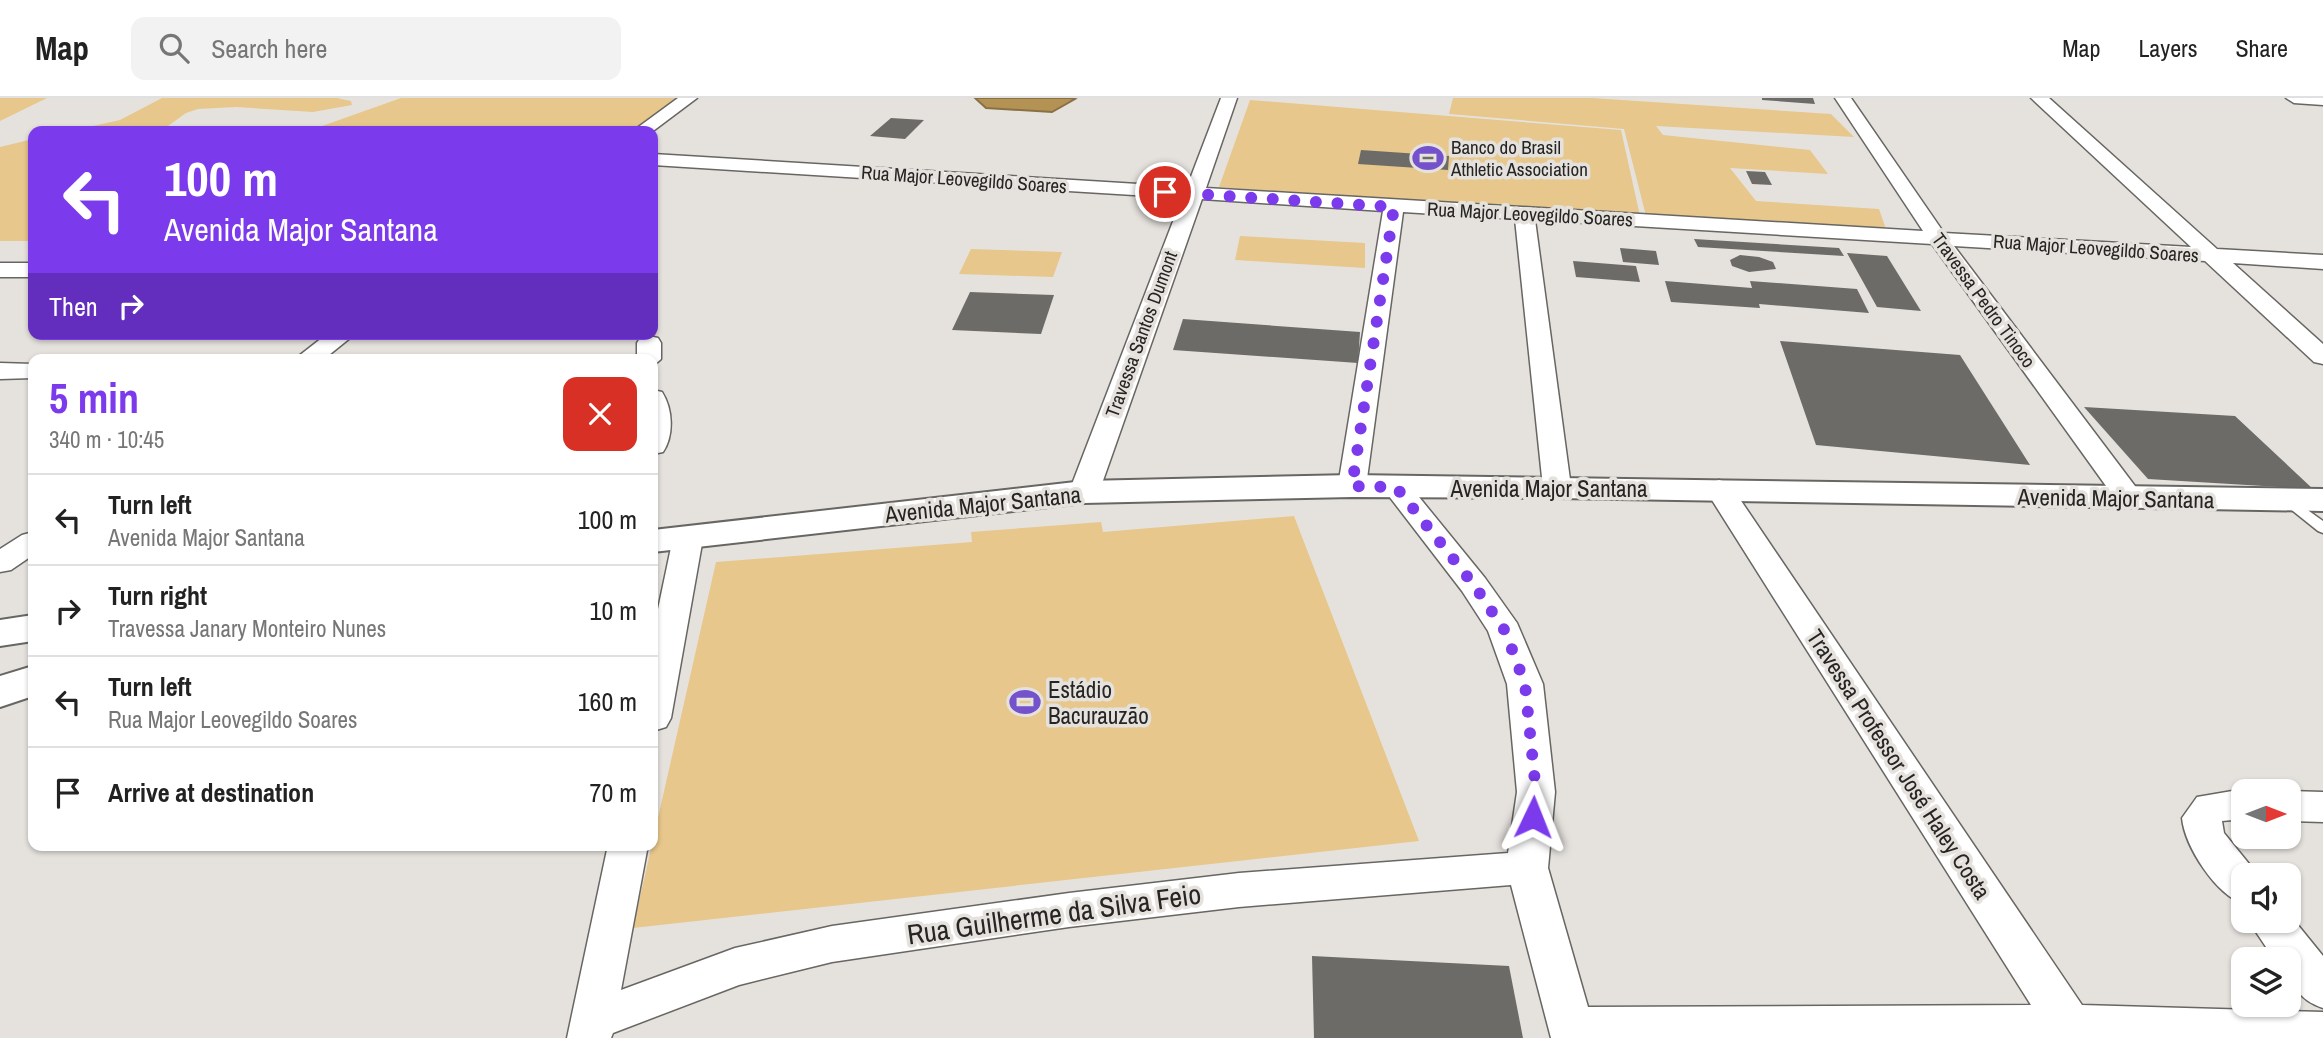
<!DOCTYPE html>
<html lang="en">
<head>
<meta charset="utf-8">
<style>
	:root { --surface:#fff; --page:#f2f2f2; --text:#222; --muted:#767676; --line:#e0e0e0; --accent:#7c3aed }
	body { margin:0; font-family:"Archivo Narrow",sans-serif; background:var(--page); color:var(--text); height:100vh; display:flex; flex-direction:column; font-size:26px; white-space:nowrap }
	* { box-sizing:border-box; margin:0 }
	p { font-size:23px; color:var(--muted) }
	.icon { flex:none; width:38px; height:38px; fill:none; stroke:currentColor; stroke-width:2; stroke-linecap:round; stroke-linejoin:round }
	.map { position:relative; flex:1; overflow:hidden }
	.side { position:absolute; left:28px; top:256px; width:630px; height:497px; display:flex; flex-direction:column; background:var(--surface); border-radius:14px; box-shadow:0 2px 5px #0004 }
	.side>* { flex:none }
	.hud { position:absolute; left:28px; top:28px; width:630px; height:214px; border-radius:14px; box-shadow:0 2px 5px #0004; background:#7c3aed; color:#fff; overflow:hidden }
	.needle { width:46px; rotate:90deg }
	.fabs { position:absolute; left:2231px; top:681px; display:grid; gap:14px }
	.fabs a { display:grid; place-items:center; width:70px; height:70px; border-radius:14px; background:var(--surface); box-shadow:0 2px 5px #0004; font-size:35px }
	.pin { position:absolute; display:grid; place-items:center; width:60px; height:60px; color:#fff; margin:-30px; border:4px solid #fff; border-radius:50%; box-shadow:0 2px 7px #0007 }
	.me { position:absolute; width:77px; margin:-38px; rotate:2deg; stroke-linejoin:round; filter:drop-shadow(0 0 5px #0008) }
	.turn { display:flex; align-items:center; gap:24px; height:147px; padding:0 21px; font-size:32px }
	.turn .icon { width:91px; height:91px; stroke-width:2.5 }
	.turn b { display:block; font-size:49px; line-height:60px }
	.then { display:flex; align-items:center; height:66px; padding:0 21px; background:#0003; gap:14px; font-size:26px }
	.round { display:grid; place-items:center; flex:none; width:74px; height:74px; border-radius:14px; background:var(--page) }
	.summary { display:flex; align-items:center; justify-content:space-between; height:119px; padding:0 21px }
	h1 { font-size:42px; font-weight:800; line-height:52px; color:var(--accent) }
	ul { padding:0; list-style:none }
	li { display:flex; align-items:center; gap:21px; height:91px; padding:0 21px; border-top:2px solid var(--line) }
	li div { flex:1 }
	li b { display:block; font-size:26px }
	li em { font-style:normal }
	header { display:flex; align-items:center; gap:42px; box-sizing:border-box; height:98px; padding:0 35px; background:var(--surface); border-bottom:2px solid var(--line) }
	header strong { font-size:33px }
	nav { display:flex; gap:38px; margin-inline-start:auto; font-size:24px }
	.search { width:490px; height:63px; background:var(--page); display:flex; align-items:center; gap:18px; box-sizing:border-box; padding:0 24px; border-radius:14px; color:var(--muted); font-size:26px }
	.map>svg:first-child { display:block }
</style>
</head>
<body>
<header>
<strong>Map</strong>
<div class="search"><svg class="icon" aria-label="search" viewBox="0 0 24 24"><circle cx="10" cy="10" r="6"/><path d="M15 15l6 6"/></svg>Search here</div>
<nav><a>Map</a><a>Layers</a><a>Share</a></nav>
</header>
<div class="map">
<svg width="2323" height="940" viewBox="0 0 2323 940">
	<rect width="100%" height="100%" fill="#e5e2de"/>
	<path fill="#e7c78b" d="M0 0H47L0 23Z
		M162 0H337L351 3 352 7 313 14 236 9 198 11 186 15 161 33H70L120 22Z
		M401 0H677L634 33H308Z
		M1453 0H1592L1831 16 1854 39 1656 28 1663 37 1810 52 1828 76 1730 70 1756 103 1879 111 1887 134 1646 118 1624 31 1449 16Z
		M1250 2 1621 32 1640 118 1219 89Z
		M33 41V143H0V49Z
		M1240 138 1365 145V170L1235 162Z
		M971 151 1062 154 1053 179 959 176Z
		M1294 418 1419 743 633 830 716 464 972 444 971 434 1101 424 1103 434Z"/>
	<path fill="#b39254" stroke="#897145" stroke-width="2" d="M975 0H1070L1075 1 1052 14 986 10Z"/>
	<path fill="#6d6b67" d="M1762 0H1813L1815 6 1762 2Z
		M891 20 924 22 905 41 870 38Z
		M1361 52 1449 58 1448 72 1358 66Z
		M1746 73 1765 74 1772 87 1752 86Z
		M1694 141 1839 150 1844 158 1698 149Z
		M1620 150 1656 153 1659 167 1623 164Z
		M1847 155 1887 158 1921 213 1877 209Z
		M1740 157 1759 159 1773 164 1776 171 1749 174 1732 168 1730 162Z
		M1573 163 1636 168 1640 184 1576 179Z
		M1665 183 1752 190 1750 183 1857 191 1869 215 1759 206 1760 210 1671 204Z
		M970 194 1054 197 1041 236 952 232Z
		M1183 221 1360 234 1358 265 1173 252Z
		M1780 243 1960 257 2030 367 1816 347Z
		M2084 309 2235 318 2313 391 2148 381Z
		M1312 858 1509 868 1523 940H1314Z"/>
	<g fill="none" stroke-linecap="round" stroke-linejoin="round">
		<g stroke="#686662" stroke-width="3">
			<path id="service" d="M2288 398 2323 423V435L2318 433 2283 405 2281 402Z"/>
		</g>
		<g stroke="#686662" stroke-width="3">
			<path id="minor" d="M678 0H697L653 33H633Z
				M1221 0H1237L1206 90 1923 133 1835 0H1851L1944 135 2191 149 2031 0H2049L2217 151 2323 157V171L2233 165 2323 246V266L2314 264 2205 163 1954 148 2144 400 2139 406 2129 409 2119 406 1932 146 1535 122 1571 389 1567 395 1557 398 1547 395 1543 389 1515 121 1403 114 1366 388 1362 394 1352 397 1342 394 1338 388 1383 113 1202 101 1099 394 1094 400 1084 403 1074 400 1069 394 1182 100 653 67V56L1187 89Z
				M2286 0H2323V7L2294 5Z
				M0 165H33V179H0Z
				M327 236H355L324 261H295Z
				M649 238 658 240 661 245V261L653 268V261H637V245L640 240Z
				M0 265 33 266V280L0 281Z
				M653 292 662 294C673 311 674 338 663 354L653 356Z
				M1396 380 1406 383 1485 480 1517 525 1543 586 1555 694 1548 770 1588 909 2031 907 1705 391 1709 385 1719 382 1729 385 2082 907 2323 914V940H1551L1511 787 1239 809 1069 829 832 864 739 887 613 935 611 940H567L608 747H648L621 892 735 850 832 828 1069 795 1239 775 1508 755 1517 694 1507 586 1488 533 1462 493 1382 389 1386 383Z
				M688 431 699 434 703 440 671 620 666 629 653 633V535L673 440 677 434Z
				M33 434V457L11 472 0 474V451L22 437Z
				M2244 691 2249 693H2244V721L2222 723 2224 735 2258 777H2244V806C2216 797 2185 749 2182 720L2197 699Z
				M2289 693 2323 694V724L2289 723Z
				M2289 816 2323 858V910C2299 902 2289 886 2289 861H2274L2248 822H2289Z"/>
		</g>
		<g stroke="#686662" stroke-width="4">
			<path id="tertiary" d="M1352 377 2323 391V413L1557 400 1352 399 1084 405 653 454V432L1084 383Z
				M33 517V543L0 548V522Z
				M33 568V598L0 609V578Z"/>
		</g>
		<use href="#service" fill="#fff" fill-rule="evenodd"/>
		<use href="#minor" fill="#fff" fill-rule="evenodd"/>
		<use href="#tertiary" fill="#fff" fill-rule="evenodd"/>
	</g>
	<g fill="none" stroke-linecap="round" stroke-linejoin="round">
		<path stroke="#7c3aed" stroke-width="12" stroke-dasharray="0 21.6" d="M1165 94 1394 109 1352 388 1396 389 1474 487 1505 533 1525 586 1536 694 1533 719"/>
	</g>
	<defs>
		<g id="stadium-bare" transform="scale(2.415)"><path d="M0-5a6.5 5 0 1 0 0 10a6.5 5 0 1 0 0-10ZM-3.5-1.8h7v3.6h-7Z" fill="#7352cb" stroke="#e5e2de" stroke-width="2.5" paint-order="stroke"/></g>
	</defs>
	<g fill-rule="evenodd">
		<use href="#stadium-bare" x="1428" y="60"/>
		<use href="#stadium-bare" x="1025" y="604"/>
	</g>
	<g text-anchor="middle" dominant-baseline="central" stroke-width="7" stroke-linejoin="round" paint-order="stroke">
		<g font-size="19" fill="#262523" stroke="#e5e2de" text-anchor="start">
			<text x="1451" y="49">Banco do Brasil<tspan x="1451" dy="22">Athletic Association</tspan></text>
		</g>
		<g font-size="19" fill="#262523" stroke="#e5e2de">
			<text transform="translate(964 81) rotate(4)">Rua Major Leovegildo Soares</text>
			<text transform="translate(1530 116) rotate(3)">Rua Major Leovegildo Soares</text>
			<text transform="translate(2096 150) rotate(4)">Rua Major Leovegildo Soares</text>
			<text transform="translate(1984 202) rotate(54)">Travessa Pedro Tinoco</text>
			<text transform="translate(1141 236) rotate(-70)">Travessa Santos Dumont</text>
		</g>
		<g font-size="23" fill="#262523" stroke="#e5e2de">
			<text x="1549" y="390">Avenida Major Santana</text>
			<text transform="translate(2116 400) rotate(1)">Avenida Major Santana</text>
			<text transform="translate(983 406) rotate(-6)">Avenida Major Santana</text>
			<text transform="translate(1899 666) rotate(57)">Travessa Professor José Haley Costa</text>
		</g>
		<g font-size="23" fill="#262523" stroke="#e5e2de" text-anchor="start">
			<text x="1048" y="591">Estádio<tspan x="1048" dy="26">Bacurauzão</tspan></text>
		</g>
		<g font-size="28" fill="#262523" stroke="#e5e2de">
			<text transform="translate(1054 816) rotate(-8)">Rua Guilherme da Silva Feio</text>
		</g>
	</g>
</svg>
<div class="fabs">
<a><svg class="needle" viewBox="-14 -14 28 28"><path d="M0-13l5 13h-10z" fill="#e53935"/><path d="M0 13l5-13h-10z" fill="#767676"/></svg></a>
<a><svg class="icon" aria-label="sound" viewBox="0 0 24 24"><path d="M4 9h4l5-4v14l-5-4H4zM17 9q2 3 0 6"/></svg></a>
<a><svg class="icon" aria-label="layers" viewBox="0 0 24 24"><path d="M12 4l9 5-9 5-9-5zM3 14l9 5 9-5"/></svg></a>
</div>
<div class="pin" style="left:1165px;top:94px;background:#d93025"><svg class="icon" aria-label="arrive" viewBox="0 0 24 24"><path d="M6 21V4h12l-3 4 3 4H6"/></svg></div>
<svg class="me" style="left:1533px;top:719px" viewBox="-20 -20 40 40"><path d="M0-17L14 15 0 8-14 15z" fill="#7c3aed" stroke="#fff" stroke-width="4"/></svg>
<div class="hud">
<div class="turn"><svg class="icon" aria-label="left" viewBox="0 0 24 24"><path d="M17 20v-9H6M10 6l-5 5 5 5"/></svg><div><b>100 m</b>Avenida Major Santana</div></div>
<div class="then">Then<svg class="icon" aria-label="right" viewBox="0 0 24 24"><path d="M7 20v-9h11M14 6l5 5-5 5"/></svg></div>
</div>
<section class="side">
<div class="summary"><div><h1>5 min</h1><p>340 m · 10:45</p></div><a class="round" style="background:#d93025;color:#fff"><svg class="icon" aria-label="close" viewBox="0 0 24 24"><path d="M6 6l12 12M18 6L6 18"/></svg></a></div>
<ul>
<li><svg class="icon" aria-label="left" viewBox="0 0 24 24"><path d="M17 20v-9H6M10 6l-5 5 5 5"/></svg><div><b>Turn left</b><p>Avenida Major Santana</p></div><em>100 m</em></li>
<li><svg class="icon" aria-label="right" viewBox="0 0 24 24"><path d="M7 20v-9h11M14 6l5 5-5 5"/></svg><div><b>Turn right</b><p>Travessa Janary Monteiro Nunes</p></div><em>10 m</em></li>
<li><svg class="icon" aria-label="left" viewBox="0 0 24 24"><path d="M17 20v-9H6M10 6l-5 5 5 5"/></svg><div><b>Turn left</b><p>Rua Major Leovegildo Soares</p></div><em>160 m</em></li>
<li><svg class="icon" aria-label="arrive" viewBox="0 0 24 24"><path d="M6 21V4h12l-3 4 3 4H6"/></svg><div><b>Arrive at destination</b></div><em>70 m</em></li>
</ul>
</section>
</div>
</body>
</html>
